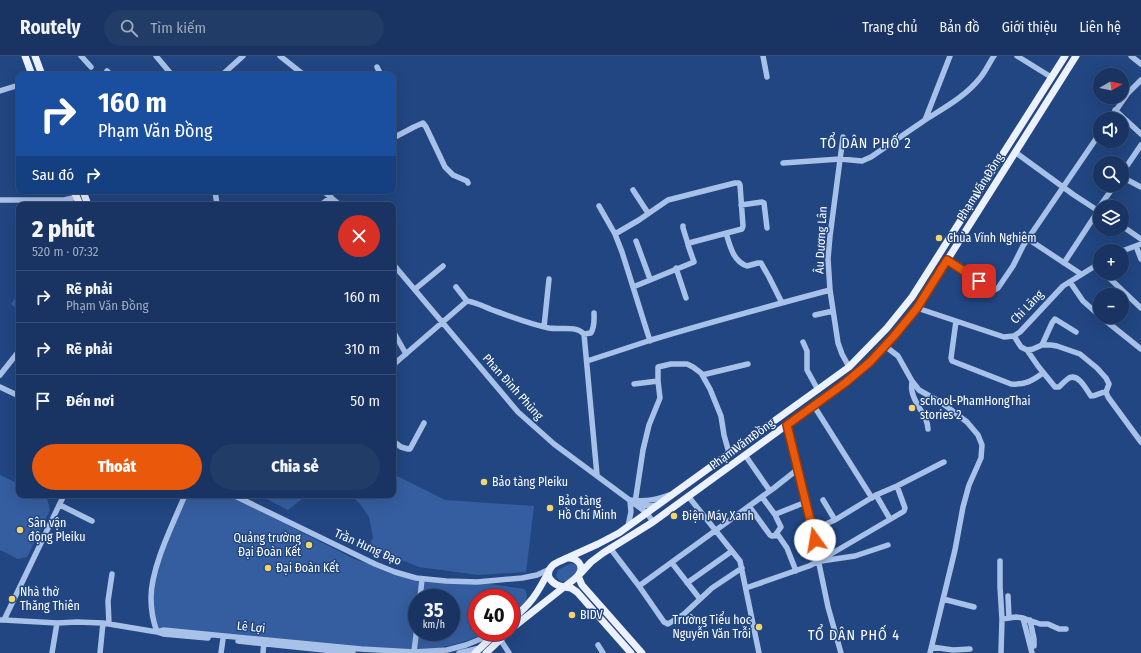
<!DOCTYPE html>
<html lang="vi">
<head>
<meta charset="utf-8">
<style>
	:root { --surface:#193462; --page:#223c68; --text:#f1f3f6; --muted:#9faabe; --line:#374f77; --accent:#ea580c }
	body { margin:0; font-family:"Fira Sans Condensed",sans-serif; background:var(--page); color:var(--text); height:100vh; display:flex; flex-direction:column; font-size:15px; white-space:nowrap }
	* { box-sizing:border-box; margin:0 }
	p { font-size:13px; color:var(--muted) }
	.icon { flex:none; width:22px; height:22px; fill:none; stroke:currentColor; stroke-width:2; stroke-linecap:round; stroke-linejoin:round }
	.map { position:relative; flex:1; overflow:hidden }
	.side { position:absolute; left:16px; top:146px; width:380px; height:296px; display:flex; flex-direction:column; background:var(--surface); border-radius:8px; box-shadow:0 4px 16px #0002,0 0 0 1px var(--line) }
	.side>* { flex:none }
	.hud { position:absolute; left:16px; top:16px; width:380px; height:122px; border-radius:8px; box-shadow:0 4px 16px #0002,0 0 0 1px var(--line); background:#1a4fa0; color:#fff; overflow:hidden }
	.needle { width:26px; rotate:81deg }
	.controls { position:absolute; left:1093px; top:12px; display:grid; gap:8px }
	.controls a { display:grid; place-items:center; width:36px; height:36px; border-radius:50%; background:var(--surface); box-shadow:0 4px 16px #0002,0 0 0 1px var(--line); font-size:20px }
	.speed { position:absolute; left:408px; top:533px; display:flex; gap:8px; font-size:20px; font-weight:700; text-align:center }
	.speed>* { display:grid; place-content:center; width:52px; height:52px; border-radius:50%; background:var(--surface); box-shadow:0 4px 16px #0002,0 0 0 1px var(--line); line-height:1 }
	.speed small { font-size:10px; font-weight:400 }
	.speed .limit { border:6px solid #d22; background:#fff; color:#111 }
	.pin { position:absolute; display:grid; place-items:center; width:34px; height:34px; color:#fff; margin:-17px; border-radius:8px; box-shadow:0 2px 6px #0006 }
	.me { position:absolute; width:44px; margin:-22px; rotate:347deg; stroke-linejoin:round; filter:drop-shadow(0 0 3px #0008) }
	.turn { display:flex; align-items:center; gap:14px; height:84px; padding:0 16px; font-size:18px }
	.turn .icon { width:52px; height:52px; stroke-width:2.5 }
	.turn b { display:block; font-size:28px; line-height:34px }
	.then { display:flex; align-items:center; height:38px; padding:0 16px; background:#0003; gap:8px; font-size:15px }
	.round { display:grid; place-items:center; flex:none; width:42px; height:42px; border-radius:21px; background:var(--page) }
	.head { display:flex; align-items:center; justify-content:space-between; height:68px; padding:0 16px }
	h1 { font-size:24px; font-weight:800; line-height:30px }
	.button { display:flex; gap:8px; margin-top:auto; padding:8px 16px }
	.button a { flex:1; height:46px; border-radius:24px; background:var(--accent); color:#fff; font-size:16px; font-weight:800; line-height:46px; text-align:center }
	.button a+a { background:var(--page); color:var(--text) }
	ul { padding:0; list-style:none }
	li { display:flex; align-items:center; gap:12px; height:52px; padding:0 16px; border-top:1px solid var(--line) }
	li div { flex:1 }
	li b { display:block; font-size:15px }
	li em { font-style:normal }
	header { display:flex; align-items:center; gap:24px; box-sizing:border-box; height:56px; padding:0 20px; background:var(--surface); border-bottom:1px solid var(--line) }
	header strong { font-size:19px }
	nav { display:flex; gap:22px; margin-inline-start:auto; font-size:14px }
	.search { width:280px; height:36px; background:var(--page); display:flex; align-items:center; gap:10px; box-sizing:border-box; padding:0 14px; border-radius:22px; color:var(--muted); font-size:15px }
	.map>svg:first-child { display:block }
</style>
</head>
<body>
<header>
<strong>Routely</strong>
<div class="search"><svg class="icon" aria-label="search" viewBox="0 0 24 24"><circle cx="10" cy="10" r="6"/><path d="M15 15l6 6"/></svg>Tìm kiếm</div>
<nav><a>Trang chủ</a><a>Bản đồ</a><a>Giới thiệu</a><a>Liên hệ</a></nav>
</header>
<div class="map">
<svg width="1141" height="597" viewBox="0 0 1141 597">
	<rect width="100%" height="100%" fill="#214682"/>
	<path fill="#355ea0" fill-rule="evenodd" d="M19 237V252L18 254 11 248Z
		M393 417 397 420 445 444 534 450 526 516 478 519 419 511 369 491 373 481 369 461 360 448 351 439H393Z
		M0 419 19 428V439H40L47 442 50 454 27 501 18 503 0 494Z
		M187 439H229L354 503 395 516 422 523 477 526 525 533C531 548 521 553 511 562V542H477V576H487C465 588 439 592 414 596L157 576 152 557 155 518ZM417 542H451V576H417Z
		M259 439H307L288 454Z
		M571 507 575 508 578 511 577 516C570 522 562 532 556 520L558 514Z"/>
	<g fill="none" stroke-linecap="round" stroke-linejoin="round">
		<path stroke="#a8c1e8" stroke-width="5.5" d="M81 0 91 11
			M156 0 172 19
			M280 0 304 19
			M763 0 767 21
			M1017 0 1051 21
			M1131 0 1141 8
			M377 11 381 19
			M107 15 111 19
			M222 19 243 0
			M0 35 19 29
			M1115 54 1141 78
			M1110 63 1128 37 1141 24
			M925 64C944 52 966 40 980 22 986 15 989 7 994 0
			M843 81 830 180 828 203 830 234 838 287 842 298 849 311
			M393 82 414 71 423 67 426 71 445 111 453 119 467 125 468 127
			M1015 96 1074 139 1100 156
			M783 107 840 103 862 105 871 101 925 64 950 0
			M1122 117 1141 89
			M1122 121 1141 131
			M633 134 648 157
			M215 135 217 149
			M323 135 340 149
			M0 144H64L77 141
			M321 149 331 141
			M741 149 762 146 764 147 767 172
			M599 150 615 178 622 196 650 285
			M1097 154 1115 129
			M683 170V172L688 188
			M1122 170 1141 183
			M726 177C730 190 733 205 747 210L758 207H761L769 221 782 247
			M615 178 639 164 668 144 735 127H739L740 129 743 170 742 173 689 187 688 189 694 206 633 231
			M1028 183 1081 218
			M636 185 650 223
			M1136 190 1141 203
			M1122 195 1141 188
			M947 204 990 232 994 234 998 232 1013 210 1023 190 1100 77
			M1064 207 1098 155
			M393 208 518 356 554 388 647 457 653 466
			M676 212 686 242
			M1104 217 1141 252
			M1070 226 1083 245 1100 260
			M456 231 467 245
			M415 233 443 210
			M917 252 1004 281 1014 280 1020 276 1063 230 1100 207
			M815 259 833 255
			M1101 261 1141 293
			M956 265 951 302 952 305 1011 328C1025 329 1032 325 1043 317
			M544 271 549 223
			M393 275 406 298
			M584 278 591 277C595 270 594 264 594 257
			M1014 280 1021 291 1027 294 1033 293 1042 289H1051L1057 290 1080 298 1097 312 1106 322 1109 328 1106 336 1108 341 1141 386
			M803 286 807 295V314L818 334
			M1042 289 1052 267 1055 263 1076 276
			M885 290 898 300 912 325 919 334 942 347 967 366 978 379 982 389 981 402 969 429 963 451 955 494 930 597
			M1027 294 1038 310 1055 331H1059C1062 328 1066 324 1069 322 1079 317 1087 335 1091 340 1097 340 1100 336 1106 336
			M587 305C609 298 630 291 651 284 710 266 770 250 830 234
			M393 309 467 245C475 246 483 250 490 253 509 260 529 268 549 272 561 274 575 269 584 278L597 419
			M0 319 19 295
			M702 319 748 308
			M912 325C912 328 911 332 912 335 914 349 928 359 928 373
			M634 328 658 325
			M0 331 19 340
			M814 350 872 442
			M787 369 812 474 828 551 841 597
			M393 385 401 391 408 393H410L424 367
			M745 399 770 435
			M233 439 375 508 395 516 416 522 446 525 477 526 522 522 537 519 550 513
			M876 439 890 463
			M688 440 740 505 759 597
			M762 441 776 460
			M823 444 835 464
			M635 447 643 394 649 369 660 342 658 325V311L671 308H687L693 311 701 317 710 333 721 360 724 379 729 397
			M638 448 651 450 657 449
			M60 449 92 465
			M749 450 770 479 772 480 778 479 787 492 796 515
			M628 470 631 456 630 444C644 446 656 444 669 439
			M812 474 835 464 876 439 897 430 944 406
			M776 478 781 471 776 461V458L806 446
			M610 492 639 530 664 566 668 568 684 558 712 532 742 512
			M821 505 855 500 888 489
			M1000 505V531L1002 563 1001 597
			M672 507 700 543
			M687 527 732 495
			M639 530 774 432 798 413
			M746 532 809 510 819 505 901 457 904 455 905 452 897 430
			M1008 540 1009 562
			M420 542 422 523
			M943 543 974 551
			M1023 562 1032 597
			M1002 563 1016 561 1023 562 1040 568H1048L1059 573H1066
			M0 564H4L57 567 77 566 103 567 157 576 163 574 361 593 414 596 447 594 466 589 493 578
			M4 564 64 439
			M1030 564 1034 583V590
			M109 568 108 545 112 518
			M157 576 163 578 208 582
			M157 576C153 565 151 554 151 542 151 511 173 468 185 439
			M500 583 509 597
			M238 585 353 597
			M598 589 603 597
			M932 591 953 594 970 593
			M414 596 417 571
			M52 597 57 567
			M100 597 103 567
			M221 597 223 583
			M263 597 264 585
			M459 597 480 592"/>
		<path stroke="#ebf1fe" stroke-width="7" d="M25 0 32 19
			M35 0 42 19
			M74 135 80 149
			M83 135 88 149
			M567 502 598 488 619 477 849 311 887 272 912 241 1065 0
			M567 502C576 501 585 509 579 518 576 523 569 527 564 531 553 529 542 520 553 509 557 506 563 504 567 502Z
			M511 564C531 548 537 538 549 515
			M511 573 564 531 571 532 577 536 631 597
			M475 597 497 576
			M486 597 508 576
			M642 597 582 529 578 520 591 506 603 497 653 466 854 320 870 306 894 280 917 252 1076 0"/>
	</g>
	<g fill="none" stroke-linecap="round" stroke-linejoin="round">
		<g stroke="#983908" stroke-width="10">
			<path id="route" d="M815 484 787 369 845 327 870 306 894 280 917 252 947 204 979 225"/>
		</g>
		<use href="#route" stroke="#ea580c" stroke-width="7"/>
	</g>
	<g fill="#f4d56a" stroke="#214682" stroke-width="1.5">
		<circle cx="939" cy="182" r="4"/>
		<circle cx="912" cy="352" r="4"/>
		<circle cx="484" cy="426" r="4"/>
		<circle cx="550" cy="452" r="4"/>
		<circle cx="674" cy="460" r="4"/>
		<circle cx="20" cy="474" r="4"/>
		<circle cx="309" cy="489" r="4"/>
		<circle cx="268" cy="512" r="4"/>
		<circle cx="12" cy="543" r="4"/>
		<circle cx="572" cy="559" r="4"/>
		<circle cx="759" cy="571" r="4"/>
	</g>
	<g text-anchor="middle" dominant-baseline="central" stroke-width="3" stroke-linejoin="round" paint-order="stroke">
		<g font-size="12" fill="#fff" stroke="#214682">
			<text transform="translate(980 131) rotate(-58)">Phạm Văn Đồng</text>
			<text transform="translate(821 184) rotate(-87)">Âu Dương Lân</text>
			<text transform="translate(1027 251) rotate(-46)">Chi Lăng</text>
			<text transform="translate(513 331) rotate(48)">Phan Đình Phùng</text>
			<text transform="translate(742 388) rotate(-36)">Phạm Văn Đồng</text>
			<text transform="translate(368 491) rotate(24)">Trần Hưng Đạo</text>
			<text transform="translate(251 571) rotate(6)">Lê Lợi</text>
		</g>
		<g font-size="12" fill="#fff" stroke="#214682" text-anchor="start">
			<text x="947" y="182">Chùa Vĩnh Nghiêm</text>
			<text x="920" y="345">school-PhamHongThai<tspan x="920" dy="14">stories 2</tspan></text>
			<text x="492" y="426">Bảo tàng Pleiku</text>
			<text x="558" y="445">Bảo tàng<tspan x="558" dy="14">Hồ Chí Minh</tspan></text>
			<text x="682" y="460">Điện Máy Xanh</text>
			<text x="28" y="467">Sân vận<tspan x="28" dy="14">động Pleiku</tspan></text>
			<text x="301" y="482" text-anchor="end">Quảng trường<tspan x="301" dy="14">Đại Đoàn Kết</tspan></text>
			<text x="276" y="512">Đại Đoàn Kết</text>
			<text x="20" y="536">Nhà thờ<tspan x="20" dy="14">Thăng Thiên</tspan></text>
			<text x="580" y="559">BIDV</text>
			<text x="751" y="564" text-anchor="end">Trường Tiểu học<tspan x="751" dy="14">Nguyễn Văn Trỗi</tspan></text>
		</g>
		<g font-size="14" letter-spacing="1" fill="#fff" stroke="#214682">
			<text x="866" y="87">TỔ DÂN PHỐ 2</text>
			<text x="854" y="579">TỔ DÂN PHỐ 4</text>
		</g>
	</g>
</svg>
<div class="controls">
<a><svg class="needle" viewBox="-14 -14 28 28"><path d="M0-13l5 13h-10z" fill="#e53935"/><path d="M0 13l5-13h-10z" fill="#9faabe"/></svg></a>
<a><svg class="icon" aria-label="sound" viewBox="0 0 24 24"><path d="M4 9h4l5-4v14l-5-4H4zM17 9q2 3 0 6"/></svg></a>
<a><svg class="icon" aria-label="search" viewBox="0 0 24 24"><circle cx="10" cy="10" r="6"/><path d="M15 15l6 6"/></svg></a>
<a><svg class="icon" aria-label="layers" viewBox="0 0 24 24"><path d="M12 4l9 5-9 5-9-5zM3 14l9 5 9-5"/></svg></a>
<a>+</a>
<a>−</a>
</div>
<div class="speed"><div>35<small>km/h</small></div><div class="limit">40</div></div>
<div class="pin" style="left:979px;top:225px;background:#d93025"><svg class="icon" aria-label="arrive" viewBox="0 0 24 24"><path d="M6 21V4h12l-3 4 3 4H6"/></svg></div>
<svg class="me" style="left:815px;top:484px" viewBox="-20 -20 40 40"><circle r="19" fill="#fff"/><path d="M0-13L10 11 0 6-10 11z" fill="#ea580c"/></svg>
<div class="hud">
<div class="turn"><svg class="icon" aria-label="right" viewBox="0 0 24 24"><path d="M7 20v-9h11M14 6l5 5-5 5"/></svg><div><b>160 m</b>Phạm Văn Đồng</div></div>
<div class="then">Sau đó<svg class="icon" aria-label="right" viewBox="0 0 24 24"><path d="M7 20v-9h11M14 6l5 5-5 5"/></svg></div>
</div>
<section class="side">
<div class="head"><div><h1>2 phút</h1><p>520 m · 07:32</p></div><a class="round" style="background:#d93025;color:#fff"><svg class="icon" aria-label="close" viewBox="0 0 24 24"><path d="M6 6l12 12M18 6L6 18"/></svg></a></div>
<ul>
<li><svg class="icon" aria-label="right" viewBox="0 0 24 24"><path d="M7 20v-9h11M14 6l5 5-5 5"/></svg><div><b>Rẽ phải</b><p>Phạm Văn Đồng</p></div><em>160 m</em></li>
<li><svg class="icon" aria-label="right" viewBox="0 0 24 24"><path d="M7 20v-9h11M14 6l5 5-5 5"/></svg><div><b>Rẽ phải</b></div><em>310 m</em></li>
<li><svg class="icon" aria-label="arrive" viewBox="0 0 24 24"><path d="M6 21V4h12l-3 4 3 4H6"/></svg><div><b>Đến nơi</b></div><em>50 m</em></li>
</ul>
<div class="button"><a>Thoát</a><a>Chia sẻ</a></div>
</section>
</div>
</body>
</html>
